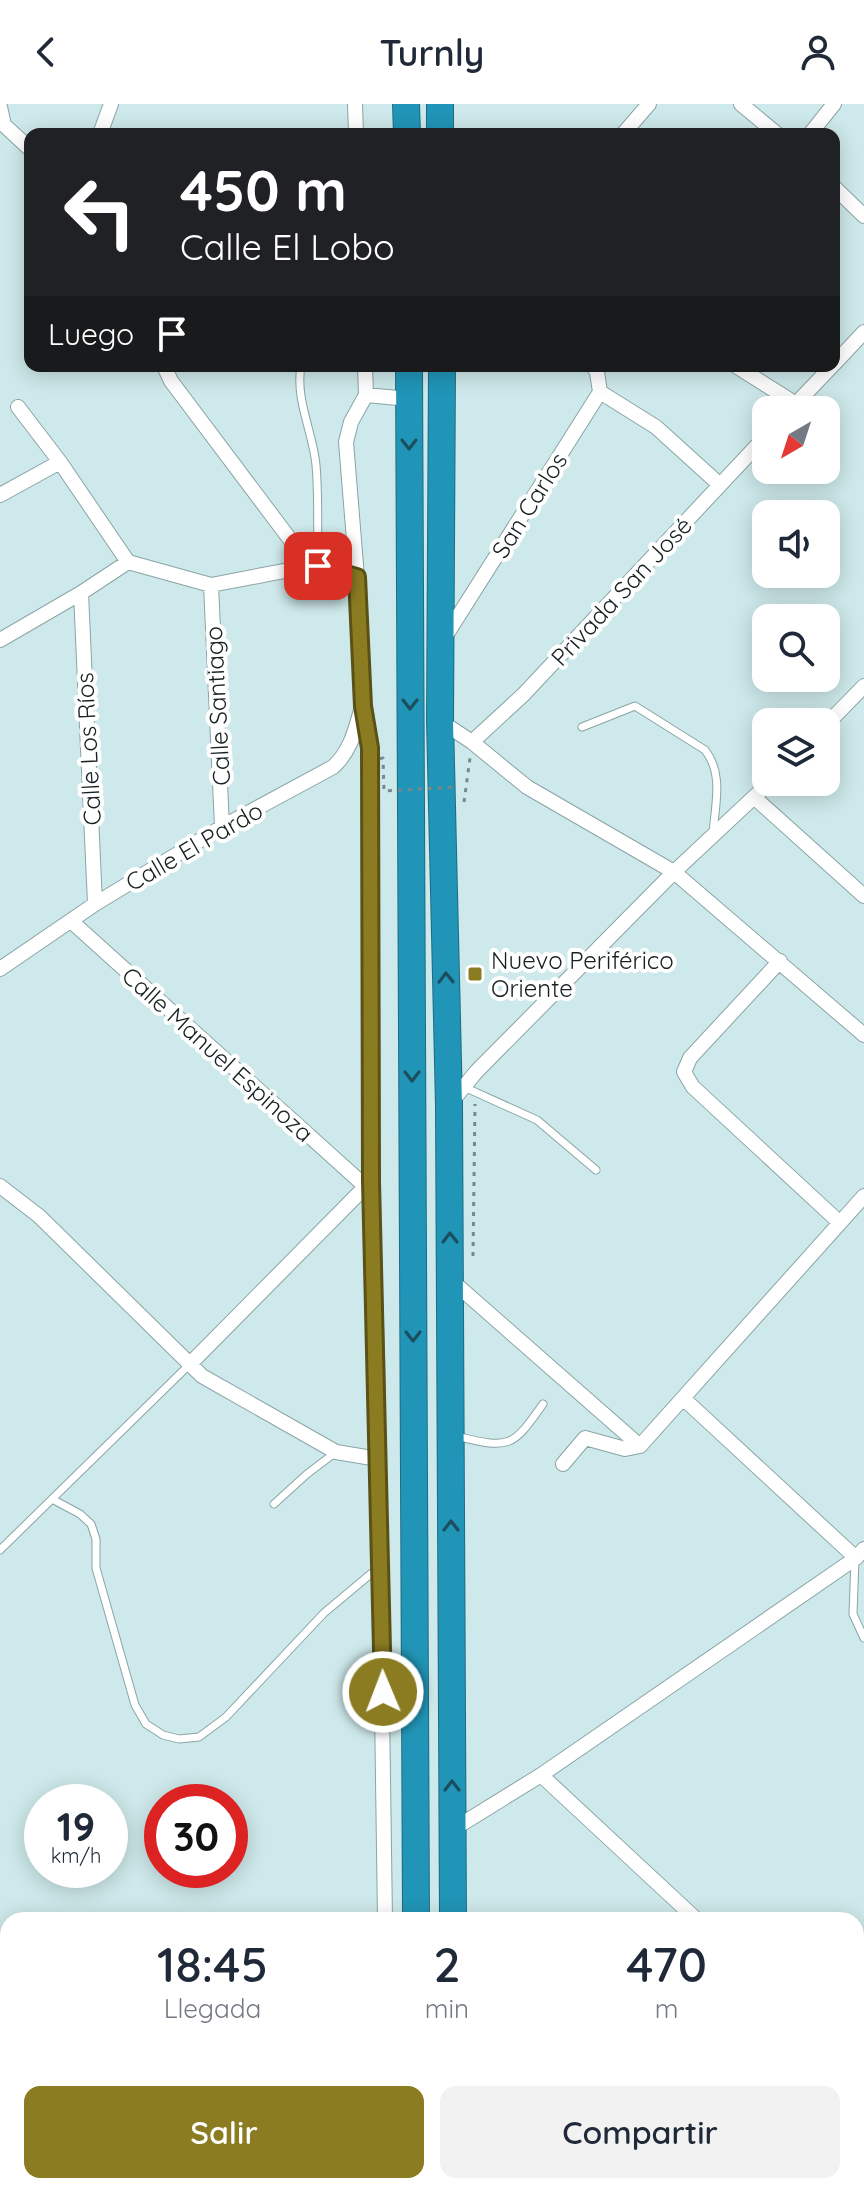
<!DOCTYPE html>
<html lang="es">
<head>
<meta charset="utf-8">
<style>
	:root { --surface:#fff; --page:#f2f2f3; --text:#1f2937; --muted:#747a83; --accent:#8b7c22 }
	body { margin:0; font-family:Quicksand,sans-serif; background:var(--page); color:var(--text); height:100vh; display:flex; flex-direction:column; font-size:30px; white-space:nowrap }
	* { box-sizing:border-box; margin:0 }
	p { font-size:26px; color:var(--muted) }
	.icon { flex:none; width:44px; height:44px; fill:none; stroke:currentColor; stroke-width:2; stroke-linecap:round; stroke-linejoin:round }
	.map { position:relative; flex:1; overflow:hidden }
	.panel { position:absolute; left:0px; top:1808px; width:864px; height:282px; display:flex; flex-direction:column; background:var(--surface); border-radius:24px 24px 0 0; box-shadow:0 4px 20px #0003 }
	.panel>* { flex:none }
	.banner { position:absolute; left:24px; top:24px; width:816px; height:244px; border-radius:16px; box-shadow:0 4px 20px #0003; background:#202124; color:#fff; overflow:hidden }
	.needle { width:52px; rotate:219deg }
	.buttons { position:absolute; left:752px; top:292px; display:grid; gap:16px }
	.buttons a { display:grid; place-items:center; width:88px; height:88px; border-radius:16px; background:var(--surface); box-shadow:0 4px 20px #0003; font-size:40px }
	.speed { position:absolute; left:24px; top:1680px; display:flex; gap:16px; font-size:40px; font-weight:700; text-align:center }
	.speed>* { display:grid; place-content:center; width:104px; height:104px; border-radius:50%; background:var(--surface); box-shadow:0 4px 20px #0003; line-height:1 }
	.speed small { font-size:20px; font-weight:400 }
	.speed .limit { border:12px solid #d22; background:#fff; color:#111 }
	.pin { position:absolute; display:grid; place-items:center; width:68px; height:68px; color:#fff; margin:-34px; border-radius:16px; box-shadow:0 4px 12px #0006 }
	.me { position:absolute; width:88px; margin:-44px; rotate:359deg; stroke-linejoin:round; filter:drop-shadow(0 0 6px #0008) }
	.turn { display:flex; align-items:center; gap:28px; height:168px; padding:0 24px; font-size:36px }
	.turn .icon { width:104px; height:104px; stroke-width:2.5 }
	.turn b { display:block; font-size:56px; line-height:68px }
	.then { display:flex; align-items:center; height:76px; padding:0 24px; background:#0003; gap:16px; font-size:30px }
	.eta { display:flex; justify-content:space-evenly; align-items:center; height:136px; text-align:center }
	.eta b { font-size:48px; font-weight:600; line-height:56px }
	.button { display:flex; gap:16px; margin-top:auto; padding:16px 24px }
	.button a { flex:1; height:92px; border-radius:16px; background:var(--accent); color:#fff; font-size:32px; font-weight:600; line-height:92px; text-align:center }
	.button a+a { background:var(--page); color:var(--text) }
	header { display:flex; justify-content:space-between; align-items:center; height:104px; padding:0 24px; background:var(--surface); font-size:36px; font-weight:600 }
	.map>svg:first-child { display:block }
</style>
</head>
<body>
<header><svg class="icon" aria-label="back" viewBox="0 0 24 24"><path d="M15 5l-7 7 7 7"/></svg>Turnly<svg class="icon" aria-label="person" viewBox="0 0 24 24"><circle cx="12" cy="8" r="4"/><path d="M4 21q1-7 8-7t8 7"/></svg></header>
<div class="map">
<svg width="864" height="2089" viewBox="0 0 864 2089">
	<defs>
		<filter id="shadow"><feDropShadow dx="6" dy="-6" stdDeviation="0" flood-color="#0004"/></filter>
	</defs>
	<rect width="100%" height="100%" fill="#cee9eb"/>
	<path fill="#81afa7" stroke="#6c847f" stroke-width="2" filter="url(#shadow)" d="M8 1883V1985L0 1988V1886Z"/>
	<g fill="none" stroke-linecap="round" stroke-linejoin="round">
		<g stroke="#8aa4a6" stroke-width="9">
			<path id="lane" d="M301 262C295 296 313 328 316 361 319 394 317 429 318 462
				M582 623 635 602 705 646C724 670 715 701 713 730
				M464 983 537 1016 596 1066
				M456 1332C510 1345 512 1344 543 1300
				M52 1395 80 1410 91 1420 96 1435V1464L135 1601 146 1620 163 1631 179 1635 199 1633 226 1613 324 1509 379 1463
				M274 1400 307 1370 336 1348
				M0 1446 189 1261
				M855 1455 853 1510 864 1534
				M0 2026 8 2020"/>
		</g>
		<g stroke="#8aa4a6" stroke-width="16">
			<path id="street" d="M355 0 356 30
				M741 0 777 30
				M0 3 4 21 30 45
				M100 30 111 0
				M623 30 649 0
				M810 30 834 0
				M834 83 864 112
				M834 260 864 228
				M164 262 171 277 310 462
				M365 262 366 291 351 318 346 338 357 473 363 602 370 644 371 1077 377 1250 385 1816
				M736 262 796 300
				M600 288 656 323 720 381
				M366 291 409 295
				M18 303 60 358 128 458
				M791 305 832 262
				M0 391 60 358
				M211 481 222 723
				M81 489 95 800
				M445 533 600 288 597 268 593 262
				M0 536 81 489 128 458 211 481 310 462 357 473
				M440 617 472 638 527 683 674 768 864 931
				M826 621 864 582
				M472 638 524 590 766 332
				M755 694 864 792
				M71 817 365 1082
				M780 857 690 954 684 968 693 983 839 1118
				M0 865 95 800 222 723 333 663C350 648 355 627 361 606
				M449 1001 476 968 674 768 770 678
				M0 1082 39 1112 202 1272 336 1348 378 1355
				M451 1176 640 1342
				M189 1261 371 1077
				M684 1295 856 1454
				M563 1360 585 1334 625 1345 640 1342 864 1092
				M541 1671 697 1816
				M452 1726 541 1671 856 1454 864 1445
				M382 2089V2082"/>
		</g>
		<g stroke="#1e6c82" stroke-width="28">
			<path id="highway" d="M406 0 407 30
				M440 0V30
				M409 262 416 1816
				M442 262 440 617 449 1001 453 1816
				M418 2082V2089
				M456 2082V2089"/>
		</g>
		<path stroke="#76898a" stroke-width="3" stroke-dasharray="4 6" stroke-linecap="butt" d="M464 698 470 654
			M473 1152 475 1000"/>
		<use href="#lane" stroke="#fff" stroke-width="7"/>
		<use href="#street" stroke="#fff" stroke-width="14"/>
		<use href="#highway" stroke="#2195b7" stroke-width="26"/>
		<path stroke="#76898a" stroke-width="3" stroke-dasharray="4 6" stroke-linecap="butt" d="M378 713V655L383 654 384 687 455 683"/>
	</g>
	<defs><path id="oneway-chevron" d="M-2-3.5L2.5 0L-2 3.5" fill="none" stroke-width="1.6" stroke-linecap="round" stroke-linejoin="round" transform="scale(2)"/></defs>
	<g stroke="#1b4f5d">
		<use href="#oneway-chevron" transform="translate(409 340) rotate(90)"/>
		<use href="#oneway-chevron" transform="translate(410 600) rotate(90)"/>
		<use href="#oneway-chevron" transform="translate(446 874) rotate(-91)"/>
		<use href="#oneway-chevron" transform="translate(412 972) rotate(90)"/>
		<use href="#oneway-chevron" transform="translate(450 1134) rotate(-90)"/>
		<use href="#oneway-chevron" transform="translate(413 1232) rotate(90)"/>
		<use href="#oneway-chevron" transform="translate(451 1422) rotate(-90)"/>
		<use href="#oneway-chevron" transform="translate(452 1682) rotate(-90)"/>
	</g>
	<g fill="none" stroke-linecap="round" stroke-linejoin="round">
		<g stroke="#5a5116" stroke-width="20">
			<path id="route" d="M318 462 357 473 363 602 370 644 371 1077 383 1588"/>
		</g>
		<use href="#route" stroke="#8b7c22" stroke-width="14"/>
	</g>
	<rect fill="#8b7c22" stroke="#fff" stroke-width="3" x="467" y="862" width="16" height="16" rx="4"/>
	<g text-anchor="middle" dominant-baseline="central" stroke-width="8" stroke-linejoin="round" paint-order="stroke">
		<g font-size="24" fill="#172121" stroke="#fff">
			<text transform="translate(529 401) rotate(-58)">San Carlos</text>
			<text transform="translate(621 487) rotate(-47)">Privada San José</text>
			<text transform="translate(217 602) rotate(-93)">Calle Santiago</text>
			<text transform="translate(88 645) rotate(-93)">Calle Los Ríos</text>
			<text transform="translate(194 742) rotate(-30)">Calle El Pardo</text>
			<text transform="translate(218 950) rotate(42)">Calle Manuel Espinoza</text>
		</g>
		<g font-size="24" fill="#172121" stroke="#fff" text-anchor="start">
			<text x="491" y="856">Nuevo Periférico<tspan x="491" dy="28">Oriente</tspan></text>
		</g>
	</g>
</svg>
<div class="buttons">
<a><svg class="needle" viewBox="-14 -14 28 28"><path d="M0-13l5 13h-10z" fill="#e53935"/><path d="M0 13l5-13h-10z" fill="#747a83"/></svg></a>
<a><svg class="icon" aria-label="sound" viewBox="0 0 24 24"><path d="M4 9h4l5-4v14l-5-4H4zM17 9q2 3 0 6"/></svg></a>
<a><svg class="icon" aria-label="search" viewBox="0 0 24 24"><circle cx="10" cy="10" r="6"/><path d="M15 15l6 6"/></svg></a>
<a><svg class="icon" aria-label="layers" viewBox="0 0 24 24"><path d="M12 4l9 5-9 5-9-5zM3 14l9 5 9-5"/></svg></a>
</div>
<div class="speed"><div>19<small>km/h</small></div><div class="limit">30</div></div>
<div class="pin" style="left:318px;top:462px;background:#d93025"><svg class="icon" aria-label="arrive" viewBox="0 0 24 24"><path d="M6 21V4h12l-3 4 3 4H6"/></svg></div>
<svg class="me" style="left:383px;top:1588px" viewBox="-20 -20 40 40"><circle r="17" fill="#8b7c22" stroke="#fff" stroke-width="3"/><path d="M0-11L8 9 0 5-8 9z" fill="#fff"/></svg>
<div class="banner">
<div class="turn"><svg class="icon" aria-label="left" viewBox="0 0 24 24"><path d="M17 20v-9H6M10 6l-5 5 5 5"/></svg><div><b>450 m</b>Calle El Lobo</div></div>
<div class="then">Luego<svg class="icon" aria-label="arrive" viewBox="0 0 24 24"><path d="M6 21V4h12l-3 4 3 4H6"/></svg></div>
</div>
<section class="panel">
<div class="eta">
<div><b>18:45</b><p>Llegada</p></div>
<div><b>2</b><p>min</p></div>
<div><b>470</b><p>m</p></div>
</div>
<div class="button"><a>Salir</a><a>Compartir</a></div>
</section>
</div>
</body>
</html>
